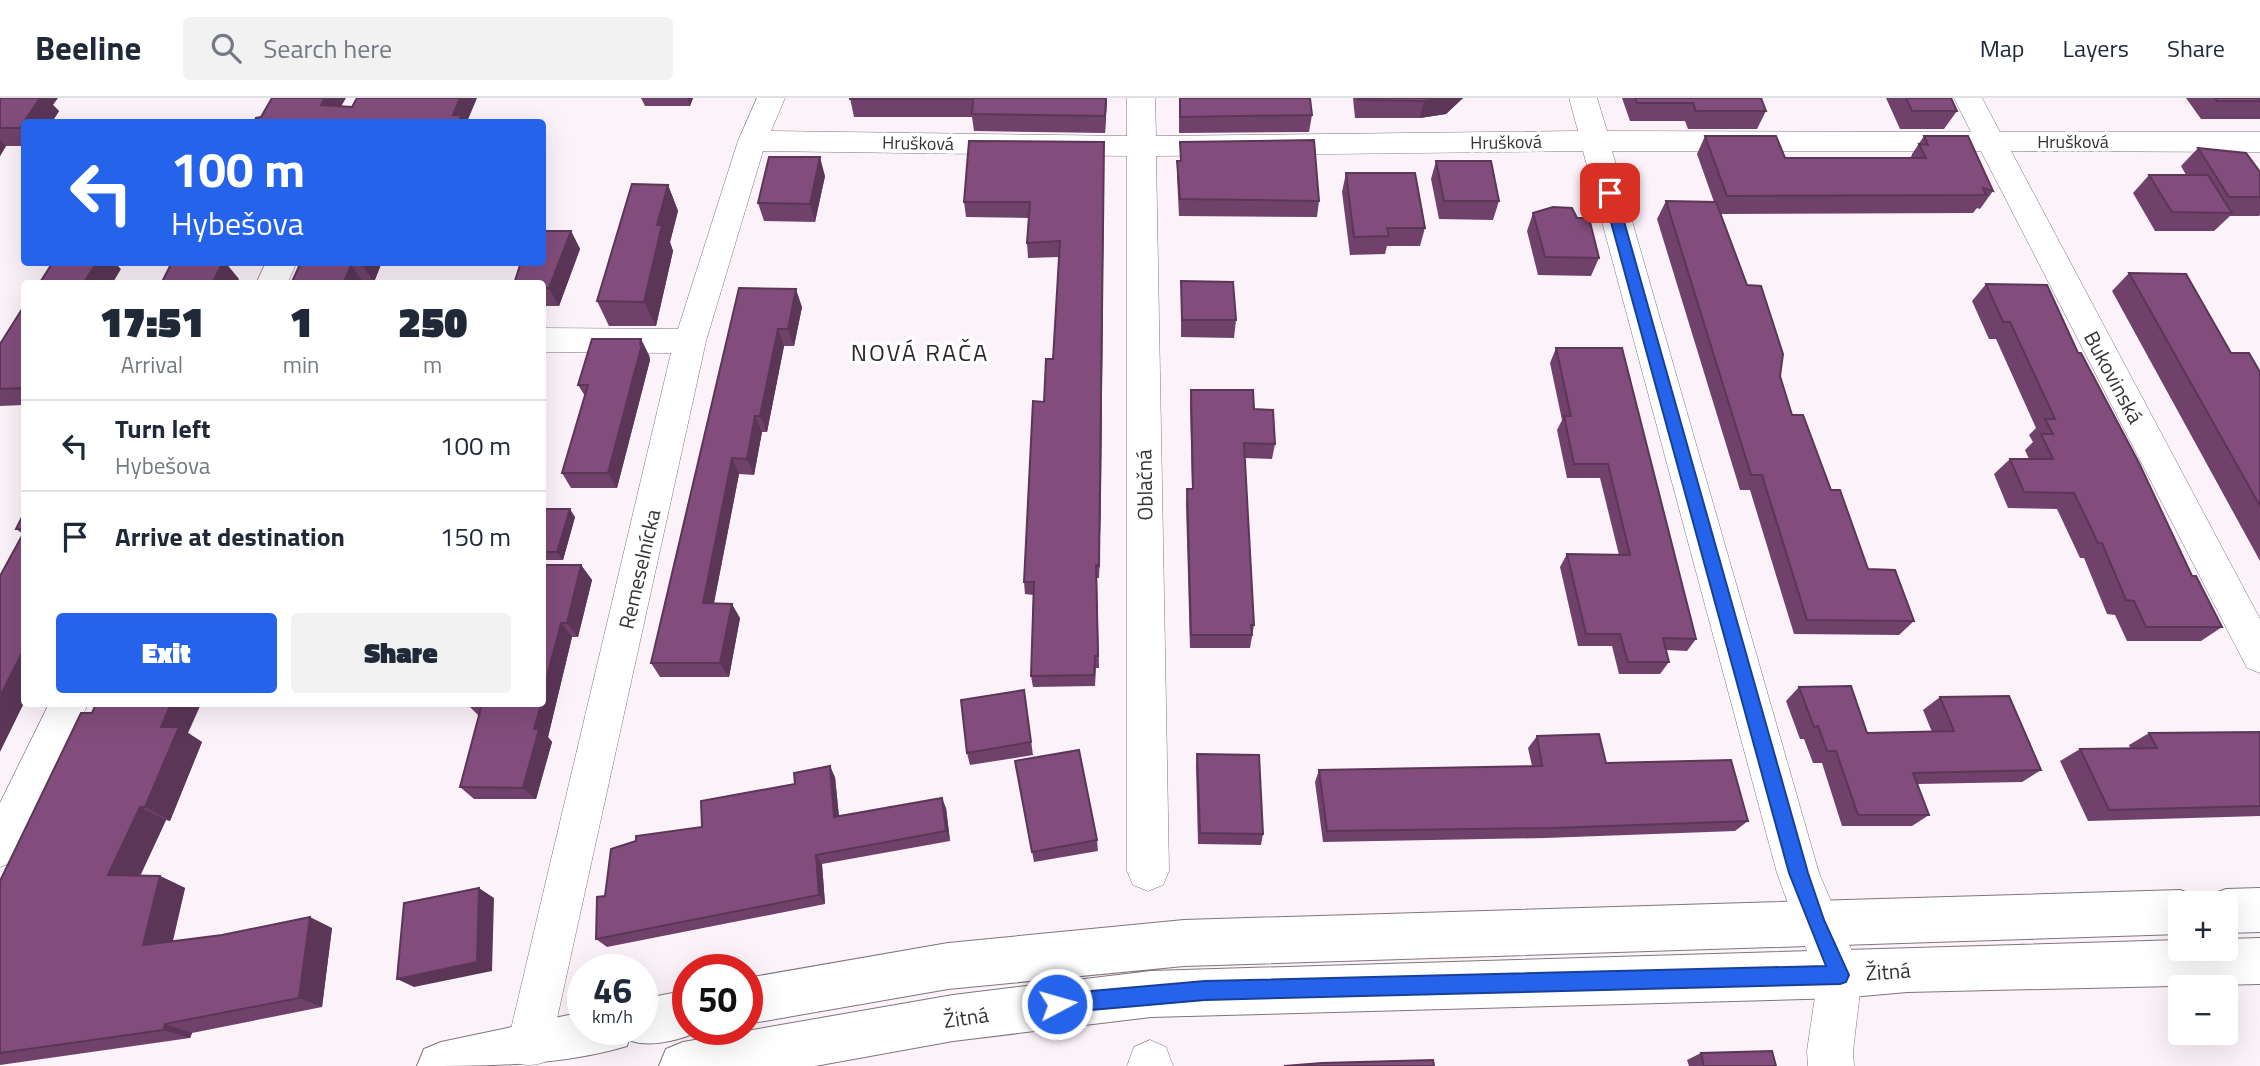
<!DOCTYPE html>
<html lang="en">
<head>
<meta charset="utf-8">
<style>
	:root { --surface:#fff; --page:#f2f2f3; --text:#1f2937; --muted:#747a83; --line:#e0e1e3; --accent:#2563eb }
	body { margin:0; font-family:"Titillium Web",sans-serif; background:var(--page); color:var(--text); height:100vh; display:flex; flex-direction:column; font-size:26px; white-space:nowrap }
	* { box-sizing:border-box; margin:0 }
	p { font-size:23px; color:var(--muted) }
	.icon { flex:none; width:38px; height:38px; fill:none; stroke:currentColor; stroke-width:2; stroke-linecap:round; stroke-linejoin:round }
	.map { position:relative; flex:1; overflow:hidden }
	.drawer { position:absolute; left:21px; top:182px; width:525px; height:427px; display:flex; flex-direction:column; background:var(--surface); border-radius:7px; box-shadow:0 7px 28px #0002 }
	.drawer>* { flex:none }
	.guide { position:absolute; left:21px; top:21px; width:525px; height:147px; border-radius:7px; box-shadow:0 7px 28px #0002; background:#2563eb; color:#fff; overflow:hidden }
	.buttons { position:absolute; left:2168px; top:793px; display:grid; gap:14px }
	.buttons a { display:grid; place-items:center; width:70px; height:70px; border-radius:7px; background:var(--surface); box-shadow:0 7px 28px #0002; font-size:35px }
	.speed { position:absolute; left:567px; top:856px; display:flex; gap:14px; font-size:35px; font-weight:700; text-align:center }
	.speed>* { display:grid; place-content:center; width:91px; height:91px; border-radius:50%; background:var(--surface); box-shadow:0 7px 28px #0002; line-height:1 }
	.speed small { font-size:18px; font-weight:400 }
	.speed .limit { border:10px solid #d22; background:#fff; color:#111 }
	.pin { position:absolute; display:grid; place-items:center; width:60px; height:60px; color:#fff; margin:-30px; border-radius:14px; box-shadow:0 4px 10px #0006 }
	.me { position:absolute; width:77px; margin:-38px; rotate:84deg; stroke-linejoin:round; filter:drop-shadow(0 0 5px #0008) }
	.turn { display:flex; align-items:center; gap:24px; height:147px; padding:0 35px; font-size:32px }
	.turn .icon { width:91px; height:91px; stroke-width:2.5 }
	.turn b { display:block; font-size:49px; line-height:60px }
	.eta { display:flex; justify-content:space-evenly; align-items:center; height:119px; text-align:center }
	.eta b { font-size:42px; font-weight:800; line-height:49px }
	.primary-button { display:flex; gap:14px; margin-top:auto; padding:14px 35px }
	.primary-button a { flex:1; height:80px; border-radius:7px; background:var(--accent); color:#fff; font-size:28px; font-weight:800; line-height:80px; text-align:center }
	.primary-button a+a { background:var(--page); color:var(--text) }
	ul { padding:0; list-style:none }
	li { display:flex; align-items:center; gap:21px; height:91px; padding:0 35px; border-top:2px solid var(--line) }
	li div { flex:1 }
	li b { display:block; font-size:26px }
	li em { font-style:normal }
	header { display:flex; align-items:center; gap:42px; box-sizing:border-box; height:98px; padding:0 35px; background:var(--surface); border-bottom:2px solid var(--line) }
	header strong { font-size:33px }
	nav { display:flex; gap:38px; margin-inline-start:auto; font-size:24px }
	.search { width:490px; height:63px; background:var(--page); display:flex; align-items:center; gap:18px; box-sizing:border-box; padding:0 24px; border-radius:7px; color:var(--muted); font-size:26px }
	.map>svg:first-child { display:block }
</style>
</head>
<body>
<header>
<strong>Beeline</strong>
<div class="search"><svg class="icon" aria-label="search" viewBox="0 0 24 24"><circle cx="10" cy="10" r="6"/><path d="M15 15l6 6"/></svg>Search here</div>
<nav><a>Map</a><a>Layers</a><a>Share</a></nav>
</header>
<div class="map">
<svg width="2260" height="968" viewBox="0 0 2260 968">
	<rect width="100%" height="100%" fill="#fcf3fa"/>
	<g fill="none" stroke-linecap="round" stroke-linejoin="round">
		<g stroke="#7e767c" stroke-width="1">
			<path id="minor" d="M757 0H785L771 33 1127 38V0H1155L1156 38 1578 33 1569 0H1597L1607 33 1971 34 1954 0H1982L2000 34H2260V54L2011 53 2260 521V575L2247 570 1981 53H1612L1819 775 1862 877 1853 953 1854 968H1808L1807 953 1818 878 1795 825 1777 775 1583 53 1156 58 1169 773 1163 787 1148 793 1133 787 1127 773V58L763 53 706 243 551 948 545 964C533 968 525 968 513 964L507 948 671 255 542 254V230L678 231 738 43Z
				M266 164H297L287 186H256Z
				M49 606H88L15 763 0 769V705Z
				M1150 942 1166 949 1173 968H1127L1134 949Z"/>
		</g>
		<g stroke="#7e767c" stroke-width="2">
			<path id="secondary" d="M2260 790V834L2226 835V805H2207L2210 797 2226 791Z
				M2180 792 2196 798 2199 805H2180V836L1184 868 948 891 747 926V880L948 845 1184 822Z
				M2260 840V886L1907 894 1840 900 1151 919 953 943 815 968H659L666 951 683 944 953 897 1151 873 2180 842V850H2226V841Z
				M688 892V931H705C683 941 651 951 629 942L627 948C560 968 488 968 417 968L424 951 441 944 583 914V931H642V901Z"/>
		</g>
		<use href="#minor" fill="#fff" fill-rule="evenodd"/>
		<use href="#secondary" fill="#fff" fill-rule="evenodd"/>
	</g>
	<path fill="#70426b" d="M0 0 53 7 59 13 52 24H24V48H6L0 58Z
		M641 0H693L690 8H645Z
		M850 0H1107L1105 35 974 33 972 19H854Z
		M1179 0H1310L1312 17 1309 34 1179 35Z
		M1353 0H1463L1446 16 1420 20H1355Z
		M1622 0H1761L1766 13 1757 31H1688L1685 23H1630Z
		M1886 0H1951L1957 13 1944 31H1900Z
		M2186 0H2260V21H2201Z
		M1705 38 1785 60H1910L1912 57V56L1924 38 1993 93 1980 111 1977 110 1973 115 1721 116 1780 278 1792 317 1831 392 1868 471 1914 523 1899 537 1794 536 1750 392H1740L1657 121 1666 103 1714 104 1697 56Z
		M1180 44 1319 103 1317 119 1179 118 1177 79V63H1180Z
		M2198 50 2260 74V117L2259 118H2230L2214 133H2155L2133 95 2149 77H2186L2181 68Z
		M1104 60 1101 397 1099 480H1097L1099 570H1096L1095 588 1033 589 1031 578 1033 497 1025 496 1024 484 1044 304 1053 261 1059 159 1028 160 1027 145 1029 120 966 119 964 104Z
		M1436 63 1499 103 1493 122 1439 121 1431 81Z
		M1346 75 1425 130 1420 148H1387L1385 156 1350 157 1342 94Z
		M825 78 815 124 764 123 758 105Z
		M668 87 678 113 670 144 673 153 656 228H609L597 203Z
		M1533 115 1599 160 1591 178 1538 177 1527 133Z
		M571 133 580 151 559 208H542V186Z
		M301 164H382L374 184H363L362 186H291Z
		M2129 175 2231 255 2260 274V463L2112 193Z
		M1181 183 1236 222 1234 240 1181 239Z
		M1986 186 2078 255 2192 478 2222 529 2201 543H2127L2115 517 2107 516 2084 460H2080L2057 411 2008 410 1994 376 2010 361H2029L2025 352 2033 344 2029 337 2036 330 1996 241H1989L1972 203Z
		M739 190 802 209 794 248H784L767 334H762L754 377 739 376 714 505 740 520 729 579H660L651 565Z
		M24 208V307L0 308V246Z
		M1556 250 1696 541 1687 553 1666 552 1669 564 1660 576H1619L1612 548H1578L1560 469 1567 456 1619 457 1600 380H1567L1557 332 1562 322 1550 265Z
		M649 257 650 262 617 390H571L562 375 585 298 578 287Z
		M1191 292 1254 311 1275 346 1272 361 1245 360 1254 527 1250 550H1190L1186 406 1187 391H1192L1190 308Z
		M542 411 575 419 563 462H542Z
		M24 415V605L23 436 16 431Z
		M542 467H581L592 482 578 539H572L548 639 552 644 536 701H474L460 689 479 618 467 606Z
		M1799 589 1867 635 1932 634 1923 612 1940 599 2041 672 2022 684 1918 686 1929 717 1912 728H1842L1822 665H1813L1804 641H1800L1786 603Z
		M1024 592 1033 657 970 667 967 655Z
		M92 615 188 635 202 644 170 723 166 722 140 778H160L185 790 173 843 332 830 322 909 192 935 190 940 0 967V783Z
		M2260 634V718L2088 723 2060 663 2080 651 2130 650 2129 647 2149 635Z
		M1537 638 1748 723 1735 733 1545 740 1323 744 1315 684 1319 672 1532 668 1528 650Z
		M1197 656 1263 736 1261 747 1198 746 1196 668Z
		M1015 663 1097 742 1098 753 1034 764Z
		M835 679 839 718 946 710 950 743 822 766 825 806 607 849 596 841 605 798 702 729Z
		M1701 955 1776 968H1689L1687 962Z"/>
	<path fill="#5b3657" d="M37 0H58L53 7 59 13 52 24H24V35L20 30Z
		M325 0H346L332 24 321 7Z
		M460 0H477L467 24H457L453 17Z
		M687 0H693L690 8Z
		M1106 0H1107L1105 35V18Z
		M1438 0H1463L1446 16 1420 20 1424 3Z
		M0 41 6 48 0 58Z
		M820 59 825 78 815 124 810 106Z
		M1104 60 1101 397 1099 480V468Z
		M668 87 678 113 670 144 673 153 656 228 644 204 657 127Z
		M571 133 580 151 559 208 549 190Z
		M97 164H114L121 171 112 186H83Z
		M223 164H225L239 181 236 186H212Z
		M363 164H382L374 184 362 167Z
		M351 167 363 184 362 186H343Z
		M796 191 802 209 794 248 788 231Z
		M778 231 784 248 767 334 760 318Z
		M641 241 649 257 650 262 617 390 608 375Z
		M755 318 762 334 754 377 747 361Z
		M732 360 739 376 711 520 703 505Z
		M570 411 575 419 563 462 557 454Z
		M581 467 592 482 578 539 567 525Z
		M732 506 740 520 729 579 720 565Z
		M561 525 572 539 548 639 552 644 536 701 523 690 534 631 541 606H542V598Z
		M24 551V605L0 654V598Z
		M171 606H201L188 635 202 644 170 723 145 709 161 629Z
		M830 668 835 679 840 730 834 719Z
		M942 700 946 710 950 743 946 733Z
		M140 709 166 722 135 789 108 777Z
		M816 757 822 766 825 806 819 797Z
		M160 778 185 790 169 857 143 847Z
		M479 790 494 800 492 873 414 889 397 881Z
		M310 819 332 830 322 909 299 900Z
		M165 926 192 935 190 940 163 932Z"/>
	<path fill="#824d7c" stroke="#5b3657" stroke-width="2" d="M0 0H40L20 30H0Z
		M272 0H325L321 7 352 9 357 0H460L453 17H461L459 24H254L256 20 261 19Z
		M850 0H1106L1105 18 972 16 973 1H850Z
		M1180 0H1310L1312 17 1180 19Z
		M1358 0H1438L1424 3 1358 2Z
		M1635 0H1761L1766 13H1696L1693 5H1637Z
		M1906 0H1951L1957 13H1912Z
		M2215 0H2260V3H2217Z
		M1705 38H1776L1785 60H1926L1919 46 1928 47 1924 38H1968L1993 93 1983 90 1986 97 1727 98Z
		M1314 42 1319 103 1180 101 1177 63H1181L1180 44Z
		M969 43 1104 44 1100 383 1099 468 1096 467 1098 558H1095L1094 577 1031 578 1034 484H1024L1033 303 1044 304 1046 261H1053L1060 143 1027 145 1030 104H964Z
		M2198 50 2246 55 2260 74V99H2229Z
		M769 59H820L810 106 758 105Z
		M1436 63H1491L1499 103H1444Z
		M1346 75H1415L1425 130H1387L1389 138 1354 139Z
		M2149 77H2208L2232 115 2172 114Z
		M632 86 668 87 657 127H662L644 204 597 203Z
		M1666 103 1716 104 1747 187 1761 188 1783 256 1780 278 1792 317H1803L1831 392H1840L1868 471 1895 472 1914 523 1807 522 1762 377H1751Z
		M1553 109 1572 110 1577 120H1589L1599 160 1545 159 1533 115Z
		M542 133H571L549 190H542V186H514L521 164H542Z
		M53 164H97L83 186H39Z
		M172 164H223L212 186H161Z
		M301 164H363L362 167H351L343 186H291Z
		M2129 175 2186 176 2231 255H2249L2260 274V408Z
		M1181 183 1233 184 1236 222H1182Z
		M1986 186 2047 187 2078 255H2081L2139 365 2192 478H2196L2222 529H2146L2134 503 2126 502 2102 445H2098L2074 395 2024 394 2010 361H2053L2041 336H2053L2045 321H2055L2010 224H2003Z
		M739 190 796 191 788 231H778L760 318H755L747 361 732 360 703 505 732 506 720 565H651Z
		M24 208V290L0 291V246Z
		M592 241H641L640 246H642L608 375H562L588 287H578Z
		M1556 250H1622L1696 541 1663 540 1669 564H1628L1620 536H1586L1567 456 1630 457 1608 366H1574L1564 318H1571Z
		M1191 292H1253L1254 311 1273 312 1275 346 1244 345 1254 527H1251L1252 537H1191L1187 391H1193Z
		M542 411H570L557 454H542Z
		M24 415V431H16Z
		M24 434V551L0 598V478Z
		M542 467H581L567 525H561L542 598Z
		M1851 588 1867 635 1954 633 1940 599 2009 598 2041 672 1913 675 1929 717H1858L1836 653H1827L1818 628 1814 629 1799 589Z
		M1024 592 1031 644 967 655 961 602Z
		M96 606H171L161 629H179L145 709H140L108 777 160 778 143 847 222 837 310 819 299 900 165 926 163 932 0 955V783L81 615H92Z
		M467 606H541L534 631H539L523 690 460 689 482 606Z
		M2260 634V708L2109 712 2080 651 2157 650 2149 635Z
		M1599 636 1606 665 1731 662 1748 723 1554 730 1327 733 1319 672 1542 668 1537 638Z
		M1079 652 1097 742 1032 754 1015 663Z
		M1197 656 1259 657 1263 736 1200 735Z
		M830 668 834 719 942 700 946 733 816 757 819 797 596 841 597 799 605 798 611 751 636 743V738L702 729 701 703 795 686 794 675Z
		M479 790 477 864 397 881 404 805Z
		M1772 953 1776 968H1704L1701 955Z
		M1433 962 1434 968H1284L1322 965Z"/>
	<path fill="#2563eb" stroke="#184099" stroke-width="2" d="M1610 90 1616 95 1808 775 1824 822 1849 877 1846 884 1840 886 1205 902 1057 915 1050 912 1047 906 1050 899 1057 896 1205 883 1826 868 1789 775 1603 95Z"/>
	<g text-anchor="middle" dominant-baseline="central" stroke-width="7" stroke-linejoin="round" paint-order="stroke">
		<g font-size="18" fill="#363336" stroke="#fff">
			<text x="2073" y="43">Hrušková</text>
			<text transform="translate(1506 44) rotate(-1)">Hrušková</text>
			<text transform="translate(918 45) rotate(1)">Hrušková</text>
		</g>
		<g font-size="21" fill="#363336" stroke="#fff">
			<text transform="translate(2114 279) rotate(62)">Bukovinská</text>
			<text transform="translate(1144 387) rotate(-91)">Oblačná</text>
			<text transform="translate(639 471) rotate(-77)">Remeselnícka</text>
			<text transform="translate(1888 873) rotate(-4)">Žitná</text>
			<text transform="translate(966 919) rotate(-8)">Žitná</text>
		</g>
		<g font-size="24" letter-spacing="2" fill="#2d272c" stroke="#fff">
			<text x="920" y="254">NOVÁ RAČA</text>
		</g>
	</g>
</svg>
<div class="buttons">
<a>+</a>
<a>−</a>
</div>
<div class="speed"><div>46<small>km/h</small></div><div class="limit">50</div></div>
<div class="pin" style="left:1610px;top:95px;background:#d93025"><svg class="icon" aria-label="arrive" viewBox="0 0 24 24"><path d="M6 21V4h12l-3 4 3 4H6"/></svg></div>
<svg class="me" style="left:1057px;top:906px" viewBox="-20 -20 40 40"><circle r="17" fill="#2563eb" stroke="#fff" stroke-width="3"/><path d="M0-11L8 9 0 5-8 9z" fill="#fff"/></svg>
<div class="guide">
<div class="turn"><svg class="icon" aria-label="left" viewBox="0 0 24 24"><path d="M17 20v-9H6M10 6l-5 5 5 5"/></svg><div><b>100 m</b>Hybešova</div></div>
</div>
<section class="drawer">
<div class="eta">
<div><b>17:51</b><p>Arrival</p></div>
<div><b>1</b><p>min</p></div>
<div><b>250</b><p>m</p></div>
</div>
<ul>
<li><svg class="icon" aria-label="left" viewBox="0 0 24 24"><path d="M17 20v-9H6M10 6l-5 5 5 5"/></svg><div><b>Turn left</b><p>Hybešova</p></div><em>100 m</em></li>
<li><svg class="icon" aria-label="arrive" viewBox="0 0 24 24"><path d="M6 21V4h12l-3 4 3 4H6"/></svg><div><b>Arrive at destination</b></div><em>150 m</em></li>
</ul>
<div class="primary-button"><a>Exit</a><a>Share</a></div>
</section>
</div>
</body>
</html>
